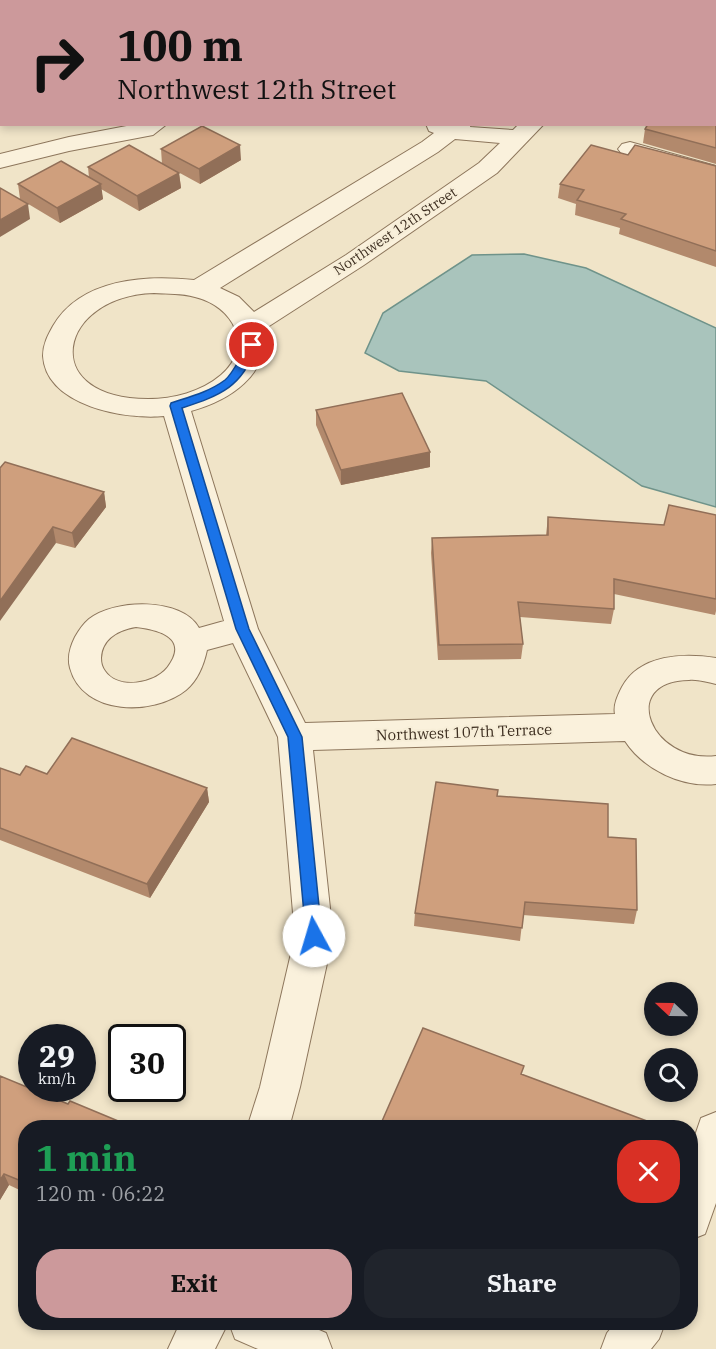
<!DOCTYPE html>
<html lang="en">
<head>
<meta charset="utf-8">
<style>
	:root { --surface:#171b24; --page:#20242c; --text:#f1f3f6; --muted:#9ea1a6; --accent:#cc999b }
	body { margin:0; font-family:"IBM Plex Serif",serif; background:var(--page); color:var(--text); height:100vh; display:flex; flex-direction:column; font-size:22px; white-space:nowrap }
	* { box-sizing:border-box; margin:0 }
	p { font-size:20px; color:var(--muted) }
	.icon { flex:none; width:33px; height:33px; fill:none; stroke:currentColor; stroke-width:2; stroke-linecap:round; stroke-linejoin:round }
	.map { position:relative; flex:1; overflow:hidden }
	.side { position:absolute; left:18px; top:1120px; width:680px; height:210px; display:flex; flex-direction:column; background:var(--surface); border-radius:24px; box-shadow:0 3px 9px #0003 }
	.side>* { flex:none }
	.top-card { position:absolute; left:0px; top:0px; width:717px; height:126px; box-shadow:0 3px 9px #0003; background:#cc999b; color:#111; overflow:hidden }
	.needle { width:39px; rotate:292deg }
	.buttons { position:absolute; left:644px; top:982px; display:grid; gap:12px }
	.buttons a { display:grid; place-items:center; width:54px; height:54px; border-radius:50%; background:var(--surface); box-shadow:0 3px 9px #0003; font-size:30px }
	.speed { position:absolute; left:18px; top:1024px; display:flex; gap:12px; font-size:30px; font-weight:700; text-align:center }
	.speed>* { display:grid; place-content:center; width:78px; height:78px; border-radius:50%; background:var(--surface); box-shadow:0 3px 9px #0003; line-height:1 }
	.speed small { font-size:15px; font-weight:400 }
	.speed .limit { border:3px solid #111; border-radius:9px; background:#fff; color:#111 }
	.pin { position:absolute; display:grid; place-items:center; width:51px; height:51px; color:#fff; margin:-26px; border:3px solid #fff; border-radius:50%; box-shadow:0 2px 6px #0007 }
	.me { position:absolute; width:66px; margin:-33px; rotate:354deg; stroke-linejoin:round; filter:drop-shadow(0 0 4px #0008) }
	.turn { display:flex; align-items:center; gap:21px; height:126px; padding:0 18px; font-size:27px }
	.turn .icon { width:78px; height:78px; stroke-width:2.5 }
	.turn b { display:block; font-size:42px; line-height:51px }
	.round { display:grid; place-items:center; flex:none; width:63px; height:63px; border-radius:24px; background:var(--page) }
	.headline { display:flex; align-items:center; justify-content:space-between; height:102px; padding:0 18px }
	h1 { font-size:36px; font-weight:700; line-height:45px; color:#1e9e55 }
	.button { display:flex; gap:12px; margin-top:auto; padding:12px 18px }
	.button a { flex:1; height:69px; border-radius:24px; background:var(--accent); color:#111; font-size:24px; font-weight:700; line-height:69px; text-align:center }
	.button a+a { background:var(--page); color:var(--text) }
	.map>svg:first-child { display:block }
</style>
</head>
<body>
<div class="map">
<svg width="716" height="1349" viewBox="0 0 716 1349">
	<rect width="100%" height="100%" fill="#f0e4c8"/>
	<path fill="#c9cf9b" d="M229 0H550L233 2Z"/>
	<path fill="#a9c4bc" stroke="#6f938a" stroke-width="1.5" d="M524 254 586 268 716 328V507L642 486 486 381 399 371 365 353 383 313 472 255Z"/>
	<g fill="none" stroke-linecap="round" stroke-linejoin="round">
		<g stroke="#8d765c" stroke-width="2">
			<path id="minor" d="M88 0H111L112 2H89Z
				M181 0H204L205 2H182Z
				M567 0H589L566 2Z
				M627 0H649L627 2Z
				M137 124H167L153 135 69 151 0 168V154L69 137Z
				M426 124H471L470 127 513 130 519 124H544L497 173 364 265 263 330C271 375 228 401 191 411L258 629 305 723 615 714C613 705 618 695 622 687 640 654 684 653 716 658V684C707 682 697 679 689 680 617 681 651 764 716 756V784C682 788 643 769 625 741L313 750 333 936 300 1087 289 1128H247L260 1087 295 936 278 737 233 643 207 650C204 664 198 680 186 690 154 716 83 716 70 668 67 657 70 647 75 637 79 630 83 624 89 619 114 599 182 597 199 628L224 621 164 416C126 420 46 406 43 356 43 344 48 335 53 326 81 278 146 275 194 280L422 142 434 133 429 131ZM455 139 500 143 479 163 346 255 254 312 239 297 220 288 438 152ZM154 293C167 294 182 293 195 297 233 306 255 346 221 375 201 392 173 399 148 399 37 399 57 296 154 293ZM136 627C160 630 190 638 167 668 154 684 118 690 105 671 102 667 101 663 101 658 102 638 119 630 136 627Z
				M630 142 716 166V180L622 154 618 149 622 144Z
				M716 1112V1203L705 1234 690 1240V1150L701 1118Z
				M180 1323H228L215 1349H168Z
				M229 1323H303L326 1333 332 1349H258L235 1339Z
				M615 1323H665L659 1339 651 1349H601L607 1333Z"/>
		</g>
		<use href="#minor" fill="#faf1dc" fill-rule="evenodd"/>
	</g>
	<path fill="#b2896c" d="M716 52V164L643 143 645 129 716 124Z
		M161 149 241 160 200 184 178 172 179 173 181 188 139 211 101 189 103 199 60 223 20 199 18 184 89 178 88 167 162 164Z
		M628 155 716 166V267L619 234 620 228 575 215 576 204 558 198 560 184Z
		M316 410 430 452V467L341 485 316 425Z
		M0 468 104 492 106 507 75 548 56 543Z
		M716 515V611L715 615 614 594V609L611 624 520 617 523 644 521 659 438 660 431 553 432 538 546 535 548 517 664 525Z
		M0 768 20 775 47 774 207 788 209 802 150 898 0 840Z
		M497 796 608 837 637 910 634 924 523 915 520 941 414 926 415 913Z
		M0 1076 68 1104 135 1128H26V1193L9 1185 0 1200Z"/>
	<path fill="#916f58" d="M240 145 241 160 200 184 199 169Z
		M179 173 181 188 139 211 137 196Z
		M101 184 103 199 60 223 57 208Z
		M28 204 30 219 0 237V220Z
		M430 452V467L341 485V470Z
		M104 492 106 507 75 548 72 533Z
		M53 527 56 543 0 621V601Z
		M207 788 209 802 150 898 147 884Z
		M4 1174 9 1185 0 1200V1180Z"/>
	<path fill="#cf9f7d" stroke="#916f58" stroke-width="1.5" d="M716 52V148L645 129 648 124H716Z
		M202 126 240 145 199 169 161 149Z
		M129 145 179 173 137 196 88 167Z
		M591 145 628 155 635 145 716 166V251L621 219 626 214 577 200 584 190 560 184Z
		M61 161 101 184 57 208 18 184Z
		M0 188 28 204 0 220Z
		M402 393 430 452 341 470 316 410Z
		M5 462 104 492 72 533 53 527 0 601V468Z
		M669 505 716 515V599L614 579V609L518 602 523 644 439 645 432 538 548 535V517L664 525Z
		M72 738 207 788 147 884 0 828V768L20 775 26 766 47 774Z
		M436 782 498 790 497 796 608 804V837L636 839 637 910 525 902 522 928 415 913Z
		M423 1028 524 1066 521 1074 655 1124 654 1128H379Z
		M0 1076 68 1104 70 1101 135 1128H26V1183L4 1174 0 1180Z"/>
	<path fill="#1a73e8" stroke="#114b97" stroke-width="1.5" d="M252 342 257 345C243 387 221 395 182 408L249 629 302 737 322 936 320 941 314 943 309 941 306 936 288 737 236 629 170 406 171 403C189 397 209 392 225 380 236 371 245 344 252 342Z"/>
	<g text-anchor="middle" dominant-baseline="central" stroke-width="4.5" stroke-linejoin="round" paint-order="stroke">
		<g font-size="14" fill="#3d2e20" stroke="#f7eed8">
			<text transform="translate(395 231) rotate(-34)">Northwest 12th Street</text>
		</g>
		<g font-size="15" fill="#3d2e20" stroke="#f7eed8">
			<text transform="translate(464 732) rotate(-2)">Northwest 107th Terrace</text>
		</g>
	</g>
</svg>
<div class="buttons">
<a><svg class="needle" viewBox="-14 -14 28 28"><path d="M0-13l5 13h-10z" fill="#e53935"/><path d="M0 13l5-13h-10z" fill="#9ea1a6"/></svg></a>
<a><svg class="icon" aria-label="search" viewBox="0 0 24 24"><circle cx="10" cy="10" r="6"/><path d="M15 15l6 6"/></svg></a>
</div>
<div class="speed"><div>29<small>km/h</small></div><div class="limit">30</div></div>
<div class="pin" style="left:252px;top:345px;background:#d93025"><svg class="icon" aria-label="arrive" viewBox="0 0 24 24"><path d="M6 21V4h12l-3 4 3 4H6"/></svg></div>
<svg class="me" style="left:314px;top:936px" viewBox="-20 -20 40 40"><circle r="19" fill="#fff"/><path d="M0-13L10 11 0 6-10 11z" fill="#1a73e8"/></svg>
<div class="top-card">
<div class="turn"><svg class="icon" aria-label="right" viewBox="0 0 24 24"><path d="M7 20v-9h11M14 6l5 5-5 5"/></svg><div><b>100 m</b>Northwest 12th Street</div></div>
</div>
<section class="side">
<div class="headline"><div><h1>1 min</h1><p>120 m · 06:22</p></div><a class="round" style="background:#d93025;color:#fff"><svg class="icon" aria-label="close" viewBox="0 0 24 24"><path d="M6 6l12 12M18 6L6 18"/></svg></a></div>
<div class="button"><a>Exit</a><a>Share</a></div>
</section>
</div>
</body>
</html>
